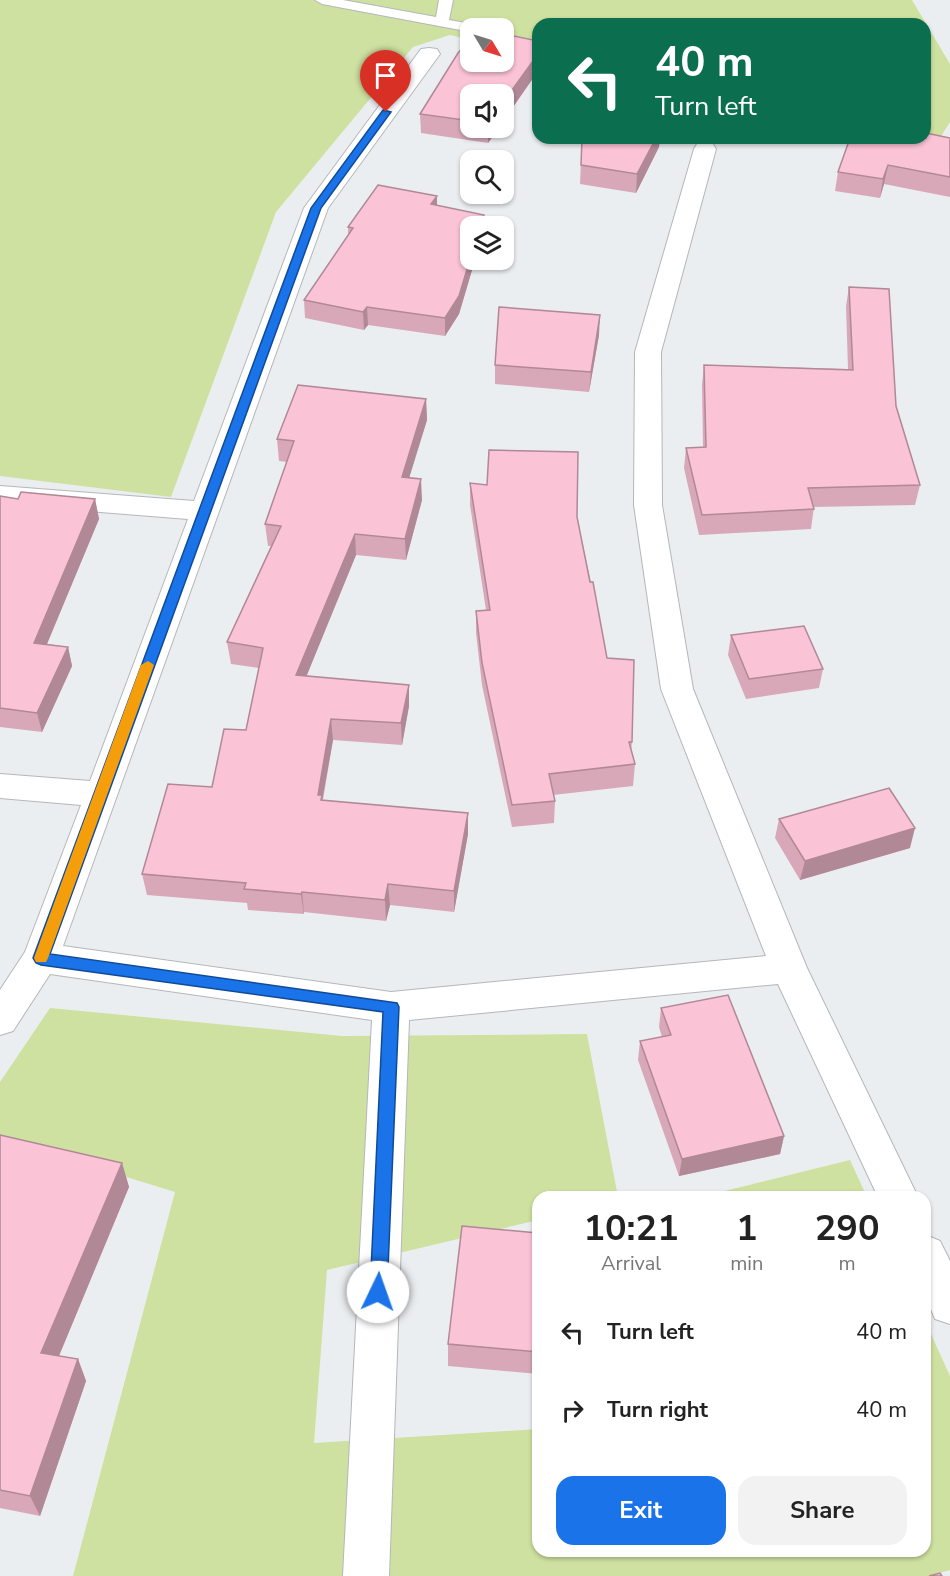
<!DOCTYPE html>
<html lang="en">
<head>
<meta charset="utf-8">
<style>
	:root { --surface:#fff; --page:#f2f2f2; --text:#222; --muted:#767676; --accent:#1a73e8 }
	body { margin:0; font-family:"Nunito Sans",sans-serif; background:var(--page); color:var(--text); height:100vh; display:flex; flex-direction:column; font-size:22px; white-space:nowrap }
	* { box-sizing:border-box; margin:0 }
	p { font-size:20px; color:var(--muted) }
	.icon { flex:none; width:33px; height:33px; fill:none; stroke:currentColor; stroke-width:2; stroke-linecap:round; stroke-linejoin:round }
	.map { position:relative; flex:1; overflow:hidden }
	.panel { position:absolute; left:532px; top:1191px; width:399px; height:366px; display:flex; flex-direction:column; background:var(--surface); border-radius:18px; box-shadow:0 2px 4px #0004 }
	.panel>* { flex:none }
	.top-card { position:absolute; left:532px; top:18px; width:399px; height:126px; border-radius:18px; box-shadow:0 2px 4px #0004; background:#0b6e4f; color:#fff; overflow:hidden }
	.needle { width:39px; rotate:128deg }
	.buttons { position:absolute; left:460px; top:18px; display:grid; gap:12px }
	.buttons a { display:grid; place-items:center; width:54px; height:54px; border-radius:12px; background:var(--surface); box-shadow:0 2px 4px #0004; font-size:30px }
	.pin { position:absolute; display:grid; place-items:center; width:51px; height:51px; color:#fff; margin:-62px -26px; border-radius:50% 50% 50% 0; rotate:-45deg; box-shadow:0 0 6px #0007 }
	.pin .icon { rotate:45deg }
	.me { position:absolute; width:66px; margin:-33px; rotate:3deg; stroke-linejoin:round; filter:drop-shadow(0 0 4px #0008) }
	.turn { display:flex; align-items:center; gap:21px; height:126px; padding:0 24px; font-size:27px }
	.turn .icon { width:78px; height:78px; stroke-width:2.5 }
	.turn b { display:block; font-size:42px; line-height:51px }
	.eta { display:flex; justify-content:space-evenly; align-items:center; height:102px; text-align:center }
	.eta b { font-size:36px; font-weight:700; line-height:42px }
	.primary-button { display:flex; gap:12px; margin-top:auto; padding:12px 24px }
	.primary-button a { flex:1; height:69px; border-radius:18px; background:var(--accent); color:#fff; font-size:24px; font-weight:700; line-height:69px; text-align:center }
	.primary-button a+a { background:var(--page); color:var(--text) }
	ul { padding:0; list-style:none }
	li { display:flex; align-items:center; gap:18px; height:78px; padding:0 24px }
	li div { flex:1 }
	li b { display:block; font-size:22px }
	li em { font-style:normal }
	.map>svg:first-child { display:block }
</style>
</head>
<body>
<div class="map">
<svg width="950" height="1576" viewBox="0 0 950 1576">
	<rect width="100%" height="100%" fill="#ebeef0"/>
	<path fill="#cfe1a0" d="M0 0H912L950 64V122L936 144 926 138V24H538V55L504 47V28H471V40L450 35 413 47 276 212 171 497 0 476Z
		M50 1008 342 1036 587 1034 618 1197H538V1220L327 1270 314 1443 538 1429V1551H926V1323L950 1376V1570L928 1576H73L175 1192 0 1138V1082Z
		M850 1160 867 1197H700Z"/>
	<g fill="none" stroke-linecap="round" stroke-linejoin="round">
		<g stroke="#b4b7ba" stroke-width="2">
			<path id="service" d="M315 0H343L436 17 439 0H453L449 20 477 25 479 28H471V32L322 4Z"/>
		</g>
		<g stroke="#b4b7ba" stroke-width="2">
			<path id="minor" d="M429 48 437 49 440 54 328 208 63 946 391 992 766 956 661 689 634 505 635 352 694 149 697 144 705 142 713 144 716 149 661 352 662 505 693 689 807 968 918 1197H878L778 984 409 1020 389 1576H343L372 1020 50 974 13 1031 0 1035V990L25 952 81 805 0 798V774L90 781 188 519 0 504V486L194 501 304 208 421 49Z
				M926 1235 940 1241 950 1261V1324L935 1319 926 1297Z"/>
		</g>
		<use href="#service" fill="#fff" fill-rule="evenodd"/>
		<use href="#minor" fill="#fff" fill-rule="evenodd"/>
	</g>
	<path fill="#d8a8b8" d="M538 41V71L504 120V94H471V128H499L488 143 421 133 420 114Z
		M582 138H660L659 147 636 193 580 184Z
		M950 138V197L884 184 880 198 835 191 838 172Z
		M437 196V206L484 215V226H471V260H475L459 314 445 336 368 325 364 330 305 318 304 300 348 235V227Z
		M849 287 896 406 920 485 915 505 814 507 811 529 699 535 684 468 686 448 703 447 702 385 704 365 848 369 846 306Z
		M599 335 589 392 495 384V365Z
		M426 399 427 420 409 477 422 500 406 560 356 555 306 676 409 685V706L402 745 333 740 323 800 468 834 454 912 390 905 386 921 304 912V914L248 910 247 903 147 895 142 874 212 787 246 730 259 668 231 664 227 642 271 546H268L265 524 287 462 279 461 277 439Z
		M470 483 577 517 607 658 632 742 631 751 635 764 633 786 553 795 555 801 554 823 512 827 482 685 476 633V611L486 610 470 505Z
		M0 496 18 499H95L99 519 47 644 68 647 72 666 42 732 0 727Z
		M731 635 823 669 819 688 746 699 728 655Z
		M779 819 910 848 800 880 775 838Z
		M661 1008 784 1136 780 1154 679 1176 638 1060 640 1041 662 1037 659 1027Z
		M0 1135 122 1163 129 1187 59 1356 78 1359 86 1381 40 1516 0 1508Z
		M538 1233V1374L448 1366V1344Z"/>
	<path fill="#b08896" d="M538 54V71L504 120V101Z
		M488 128H499L488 143Z
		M656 138H660L659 147 636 193 637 174Z
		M888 165 884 184 880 198 883 179Z
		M437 196V214L431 204Z
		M484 215V226H480Z
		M471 256V260H475L459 314 445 336V318Z
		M367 307 368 325 364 330 363 312Z
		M600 315 599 335 589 392 591 372Z
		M426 399 427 420 403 498 402 477Z
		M421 479 422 500 406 560 405 539Z
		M95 499 99 519 39 663 34 643Z
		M355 534 356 555 298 697 296 675Z
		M68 647 72 666 42 732 37 713Z
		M409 685V706L402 745 401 723Z
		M331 719 333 740 322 801 324 816 318 795Z
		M468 813V834L454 912V891Z
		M915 828 910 848 800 880 805 861Z
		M388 884 390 905 386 921 385 900Z
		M302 892 304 912V914L301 894Z
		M784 1136 780 1154 679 1176 682 1159Z
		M122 1163 129 1187 51 1375 41 1353Z
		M78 1359 86 1381 40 1516 30 1496Z"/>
	<path fill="#fbc3d6" stroke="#b08896" stroke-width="1.5" d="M504 34 538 41V54L504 101V94H471V121L420 114 458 53 471 38V62H504Z
		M926 133 950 138V177L888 165 883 179 838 172 850 138H926Z
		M582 138H656L637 174 581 165Z
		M378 185 437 196 431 204 484 215 480 226H471V256L459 296 445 318 367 307 363 312 304 300 353 228 348 227Z
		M849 287 889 289 896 406 920 485 808 488 814 509 702 515 686 448 706 447 704 365 853 370Z
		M499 307 600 315 591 372 495 365Z
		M298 385 426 399 402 477 421 479 405 539 355 534 296 675 409 685 401 723 331 719 318 795H322L321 800 468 813 454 891 388 884 385 900 302 892 301 894 244 889 246 883 142 874 168 784 212 787 224 729 246 730 263 648 227 642 281 526 265 524 294 441 277 439Z
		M489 450 578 452 577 517 590 582H593L607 658 634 660 632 742H629L635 764 549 774 555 801 512 805 482 663 476 611 490 610 470 483 487 485Z
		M21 492 95 499 34 643 68 647 37 713 0 708V496L18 499Z
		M804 626 823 669 749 679 731 635Z
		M889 788 915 828 805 861 779 819Z
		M728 995 784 1136 682 1159 640 1041 671 1035 661 1008Z
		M0 1135 122 1163 41 1353 78 1359 30 1496 0 1490Z
		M462 1226 538 1233V1352L448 1344Z
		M940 1573 942 1576H929Z"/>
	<path fill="#1a73e8" stroke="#114b97" stroke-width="1.5" d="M383 110 391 112 321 208 50 954 397 1003 399 1007 387 1292 384 1297 378 1299 372 1297 370 1292 383 1012 41 965 36 963 33 958 311 208Z"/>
	<path fill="#f59e0b" d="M148 661 154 665 48 958 46 962H36L34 958 141 665Z"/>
</svg>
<div class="buttons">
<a><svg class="needle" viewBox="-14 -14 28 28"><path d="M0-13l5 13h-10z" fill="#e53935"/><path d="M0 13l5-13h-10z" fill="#767676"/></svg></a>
<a><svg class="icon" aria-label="sound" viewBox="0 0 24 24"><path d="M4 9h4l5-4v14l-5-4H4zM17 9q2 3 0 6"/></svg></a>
<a><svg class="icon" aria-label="search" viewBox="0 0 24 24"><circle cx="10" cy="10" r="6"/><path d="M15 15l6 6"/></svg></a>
<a><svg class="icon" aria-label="layers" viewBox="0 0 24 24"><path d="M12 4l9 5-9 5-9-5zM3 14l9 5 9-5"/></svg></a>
</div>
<div class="pin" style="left:386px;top:112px;background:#d93025"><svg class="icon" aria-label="arrive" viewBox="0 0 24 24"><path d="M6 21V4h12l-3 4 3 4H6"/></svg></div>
<svg class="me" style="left:378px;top:1292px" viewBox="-20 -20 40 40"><circle r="19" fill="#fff"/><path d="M0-13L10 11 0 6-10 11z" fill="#1a73e8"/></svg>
<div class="top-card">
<div class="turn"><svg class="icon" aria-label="left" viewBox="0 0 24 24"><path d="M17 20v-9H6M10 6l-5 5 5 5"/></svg><div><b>40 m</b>Turn left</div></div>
</div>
<section class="panel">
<div class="eta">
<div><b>10:21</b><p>Arrival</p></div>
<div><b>1</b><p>min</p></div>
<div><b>290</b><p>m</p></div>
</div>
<ul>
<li><svg class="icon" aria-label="left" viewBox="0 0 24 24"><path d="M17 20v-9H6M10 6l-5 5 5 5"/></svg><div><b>Turn left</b></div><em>40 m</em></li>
<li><svg class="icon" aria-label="right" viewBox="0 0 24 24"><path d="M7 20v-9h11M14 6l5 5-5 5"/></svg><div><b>Turn right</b></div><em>40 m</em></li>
</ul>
<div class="primary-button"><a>Exit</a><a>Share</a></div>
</section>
</div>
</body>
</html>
